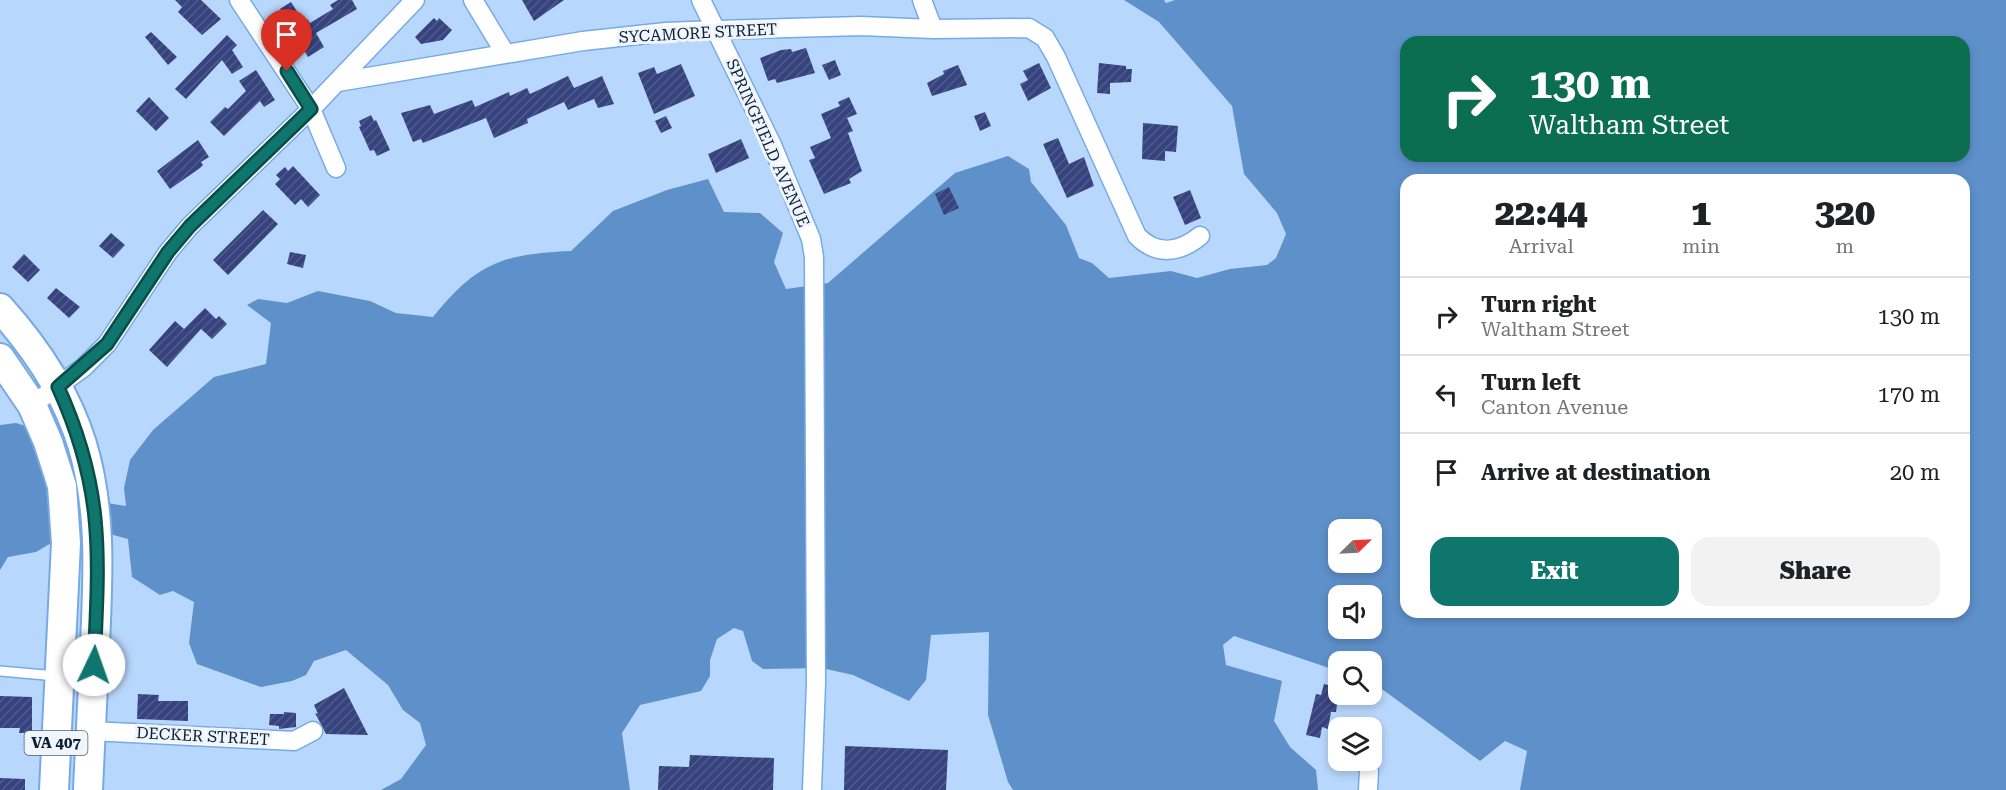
<!DOCTYPE html>
<html lang="en">
<head>
<meta charset="utf-8">
<style>
	:root { --surface:#fff; --page:#f2f2f2; --text:#202124; --muted:#757577; --line:#e0e0e0; --accent:#0f766e }
	body { margin:0; font-family:"Roboto Serif",serif; background:var(--page); color:var(--text); height:100vh; display:flex; flex-direction:column; font-size:22px; white-space:nowrap }
	* { box-sizing:border-box; margin:0 }
	p { font-size:20px; color:var(--muted) }
	.icon { flex:none; width:33px; height:33px; fill:none; stroke:currentColor; stroke-width:2; stroke-linecap:round; stroke-linejoin:round }
	.map { position:relative; flex:1; overflow:hidden }
	.panel { position:absolute; left:1400px; top:174px; width:570px; height:444px; display:flex; flex-direction:column; background:var(--surface); border-radius:18px; box-shadow:0 3px 9px #0003 }
	.panel>* { flex:none }
	.top-card { position:absolute; left:1400px; top:36px; width:570px; height:126px; border-radius:18px; box-shadow:0 3px 9px #0003; background:#0b6e4f; color:#fff; overflow:hidden }
	.needle { width:39px; rotate:66deg }
	.buttons { position:absolute; left:1328px; top:519px; display:grid; gap:12px }
	.buttons a { display:grid; place-items:center; width:54px; height:54px; border-radius:12px; background:var(--surface); box-shadow:0 3px 9px #0003; font-size:30px }
	.pin { position:absolute; display:grid; place-items:center; width:51px; height:51px; color:#fff; margin:-62px -26px; border-radius:50% 50% 50% 0; rotate:-45deg; box-shadow:0 0 6px #0007 }
	.pin .icon { rotate:45deg }
	.me { position:absolute; width:66px; margin:-33px; rotate:3deg; stroke-linejoin:round; filter:drop-shadow(0 0 4px #0008) }
	.turn { display:flex; align-items:center; gap:21px; height:126px; padding:0 30px; font-size:27px }
	.turn .icon { width:78px; height:78px; stroke-width:2.5 }
	.turn b { display:block; font-size:42px; line-height:51px }
	.eta { display:flex; justify-content:space-evenly; align-items:center; height:102px; text-align:center }
	.eta b { font-size:36px; font-weight:800; line-height:42px }
	.primary-button { display:flex; gap:12px; margin-top:auto; padding:12px 30px }
	.primary-button a { flex:1; height:69px; border-radius:18px; background:var(--accent); color:#fff; font-size:24px; font-weight:800; line-height:69px; text-align:center }
	.primary-button a+a { background:var(--page); color:var(--text) }
	ul { padding:0; list-style:none }
	li { display:flex; align-items:center; gap:18px; height:78px; padding:0 30px; border-top:2px solid var(--line) }
	li div { flex:1 }
	li b { display:block; font-size:22px }
	li em { font-style:normal }
	.map>svg:first-child { display:block }
</style>
</head>
<body>
<div class="map">
<svg width="2006" height="790" viewBox="0 0 2006 790">
	<defs>
		<pattern id="building-hatch" width="6" height="6" patternUnits="userSpaceOnUse" patternTransform="scale(1.5)"><rect width="6" height="6" fill="#37437f"/><path d="M-1 1l2-2M0 6l6-6M5 7l2-2" fill="none" stroke="#505b8d"/></pattern>
	</defs>
	<rect width="100%" height="100%" fill="#b8d7fc"/>
	<path fill="#5e90ca" fill-rule="evenodd" d="M1124 0H1164L1166 3 1175 0H2006V790H1520L1527 751 1505 741 1480 761 1371 681V662H1338V671L1234 636 1223 645 1226 665 1282 681 1274 721 1290 747 1316 770 1318 790H1013L1008 782 988 715 989 632 931 635 926 680 909 701 853 675 822 668 763 669 752 661 743 631 734 628 717 639 710 660V676L701 691 640 705 622 733 630 790H381L401 779 426 745 420 723 403 710 388 685 346 650 314 661 306 675 292 681 261 687 197 664 189 643 194 602 173 591 160 595 132 577 128 539 80 526 36 552 8 557 0 570V425L16 423 66 439 77 461 81 499 126 506 124 488 130 460 153 430 214 377 266 364 271 323 247 305 258 299 287 303 318 291 370 301 396 313 433 317C477 263 502 254 571 251L613 211 667 190 708 179 724 212 760 213 783 233 774 262 786 289 828 283 955 173 1008 156 1029 169 1031 182 1066 225 1079 258 1092 263 1109 278 1171 271 1197 278 1230 269 1267 265 1276 258 1286 234 1277 213 1244 174 1232 106 1159 22ZM1406 42H1964V156H1406ZM1406 180H1964V612H1406ZM1338 530H1371V562H1338ZM1338 596H1371V628H1338Z"/>
	<path fill="url(#building-hatch)" d="M175 0H201L221 19 202 35 178 12 182 7Z
		M338 0H352L357 9 316 33 324 47 308 57 280 9 291 2 303 21 307 19 310 23 333 9 330 5Z
		M522 0H564L534 21Z
		M434 18 437 21 439 18 452 30 443 40 421 44 415 37Z
		M151 32 177 57 168 65 145 37Z
		M227 35 237 45 232 50 243 67 232 74 222 60 186 99 175 89Z
		M806 48 815 73 777 83 775 79 768 81 760 58 781 50 791 49 792 52Z
		M835 60 841 75 829 80 822 65Z
		M1039 63 1051 88 1028 101 1020 84 1028 80 1023 71Z
		M1099 63 1126 66V69H1132L1131 82 1110 83V94L1097 93Z
		M681 64 695 96 654 114 638 73 654 67 657 74Z
		M958 65 967 85 932 96 927 83 944 74 943 71Z
		M256 70 275 100 264 107 260 101 224 136 210 122 225 107 228 109 246 91 239 81Z
		M568 76 574 88 602 76 614 104 598 108 594 99 568 110 564 102 527 119 528 123 494 138 486 118 423 143 421 139 413 142 401 113 430 105 434 114 472 100 475 107 509 92 510 96 527 88 530 94Z
		M149 97 169 118 156 131 136 111Z
		M849 97 857 114 847 118 853 131 848 133 862 171 849 179 851 183 824 194 809 160 815 158 810 147 831 138 821 114 840 106 838 102Z
		M985 112 991 126 980 131 974 116Z
		M371 115 374 121 376 120 390 150 377 156 374 150 370 151 359 127 361 126 359 121Z
		M666 116 672 128 661 133 655 121Z
		M1143 123 1178 126 1176 152 1165 151V161L1142 159Z
		M1058 138 1069 164 1084 157 1094 186 1067 198 1043 144Z
		M741 139 749 158 716 173 708 154Z
		M198 140 209 157 201 162 203 165 200 168 170 189 157 171Z
		M293 166 320 195 308 207 301 199 295 205 275 184 280 179 276 175 285 167 288 171Z
		M949 187 959 208 944 215 935 194Z
		M1190 190 1201 218 1185 225 1173 197Z
		M263 210 278 224 228 275 213 260Z
		M111 233 125 245 113 258 99 246Z
		M290 252 306 255 303 268 287 264Z
		M24 254 40 270 28 282 12 267Z
		M56 288 80 307 69 318 47 298Z
		M205 308 216 319 219 316 227 324 212 339 201 329 167 367 149 350 175 321 184 329Z
		M1324 684 1336 687 1334 698H1338L1336 712H1331L1328 729 1322 727 1320 738 1306 735 1316 694 1321 695Z
		M344 688 368 735 326 734 315 713 318 714 314 705Z
		M138 694 159 695 158 701H188V721L137 719Z
		M0 696 32 697V733H19L20 728H0Z
		M284 712 296 713V727L279 729V726L269 725 270 714H284Z
		M845 746 948 750 946 790H844Z
		M690 755 774 758 773 790H658L659 766 689 767Z
		M0 778 25 779V790H0Z"/>
	<g fill="none" stroke-linecap="round" stroke-linejoin="round">
		<g stroke="#77aae5" stroke-width="12">
			<path id="lane" d="M0 671 56 676"/>
		</g>
		<g stroke="#77aae5" stroke-width="21">
			<path id="street" d="M239 0 311 109 336 168
				M473 0 505 53
				M701 0 772 145 811 239 814 257 816 683 812 790
				M922 0 933 29
				M338 82 583 41 666 32 716 30 861 26 933 29 1029 28 1045 38 1056 57 1137 236C1157 256 1179 253 1200 236
				M32 405 84 367 107 344 168 252 190 226 311 109 415 0
				M91 731 294 741 313 731
				M1368 790 1369 771"/>
		</g>
		<g stroke="#77aae5" stroke-width="32">
			<path id="primary" d="M0 308C36 348 66 392 82 444 102 510 98 576 95 644 93 692 90 741 88 790
				M0 358 32 405 48 442 62 486 66 543 54 790"/>
		</g>
		<use href="#lane" stroke="#fff" stroke-width="9"/>
		<use href="#street" stroke="#fff" stroke-width="18"/>
		<use href="#primary" stroke="#fff" stroke-width="28"/>
	</g>
	<g fill="none" stroke-linecap="round" stroke-linejoin="round">
		<g stroke="#0a4d48" stroke-width="15">
			<path id="route" d="M94 665C99 556 105 490 58 387L107 344 168 252 190 226 311 109 287 71"/>
		</g>
		<use href="#route" stroke="#0f766e" stroke-width="10"/>
	</g>
	<g text-anchor="middle" dominant-baseline="central" stroke-width="6" stroke-linejoin="round" paint-order="stroke">
		<rect fill="#f0f5fc" stroke="#506071" stroke-width="1.5" x="24.5" y="731" width="63" height="24" rx="4.5"/>
		<g font-size="15" font-weight="bold" fill="#0b2036">
			<text x="56" y="743">VA 407</text>
		</g>
		<g font-size="16" fill="#0b2036" stroke="#f0f5fc">
			<text transform="translate(698 33) rotate(-3)">SYCAMORE STREET</text>
			<text transform="translate(768 143) rotate(66)">SPRINGFIELD AVENUE</text>
			<text transform="translate(203 736) rotate(3)">DECKER STREET</text>
		</g>
	</g>
</svg>
<div class="buttons">
<a><svg class="needle" viewBox="-14 -14 28 28"><path d="M0-13l5 13h-10z" fill="#e53935"/><path d="M0 13l5-13h-10z" fill="#757577"/></svg></a>
<a><svg class="icon" aria-label="sound" viewBox="0 0 24 24"><path d="M4 9h4l5-4v14l-5-4H4zM17 9q2 3 0 6"/></svg></a>
<a><svg class="icon" aria-label="search" viewBox="0 0 24 24"><circle cx="10" cy="10" r="6"/><path d="M15 15l6 6"/></svg></a>
<a><svg class="icon" aria-label="layers" viewBox="0 0 24 24"><path d="M12 4l9 5-9 5-9-5zM3 14l9 5 9-5"/></svg></a>
</div>
<div class="pin" style="left:287px;top:71px;background:#d93025"><svg class="icon" aria-label="arrive" viewBox="0 0 24 24"><path d="M6 21V4h12l-3 4 3 4H6"/></svg></div>
<svg class="me" style="left:94px;top:665px" viewBox="-20 -20 40 40"><circle r="19" fill="#fff"/><path d="M0-13L10 11 0 6-10 11z" fill="#0f766e"/></svg>
<div class="top-card">
<div class="turn"><svg class="icon" aria-label="right" viewBox="0 0 24 24"><path d="M7 20v-9h11M14 6l5 5-5 5"/></svg><div><b>130 m</b>Waltham Street</div></div>
</div>
<section class="panel">
<div class="eta">
<div><b>22:44</b><p>Arrival</p></div>
<div><b>1</b><p>min</p></div>
<div><b>320</b><p>m</p></div>
</div>
<ul>
<li><svg class="icon" aria-label="right" viewBox="0 0 24 24"><path d="M7 20v-9h11M14 6l5 5-5 5"/></svg><div><b>Turn right</b><p>Waltham Street</p></div><em>130 m</em></li>
<li><svg class="icon" aria-label="left" viewBox="0 0 24 24"><path d="M17 20v-9H6M10 6l-5 5 5 5"/></svg><div><b>Turn left</b><p>Canton Avenue</p></div><em>170 m</em></li>
<li><svg class="icon" aria-label="arrive" viewBox="0 0 24 24"><path d="M6 21V4h12l-3 4 3 4H6"/></svg><div><b>Arrive at destination</b></div><em>20 m</em></li>
</ul>
<div class="primary-button"><a>Exit</a><a>Share</a></div>
</section>
</div>
</body>
</html>
